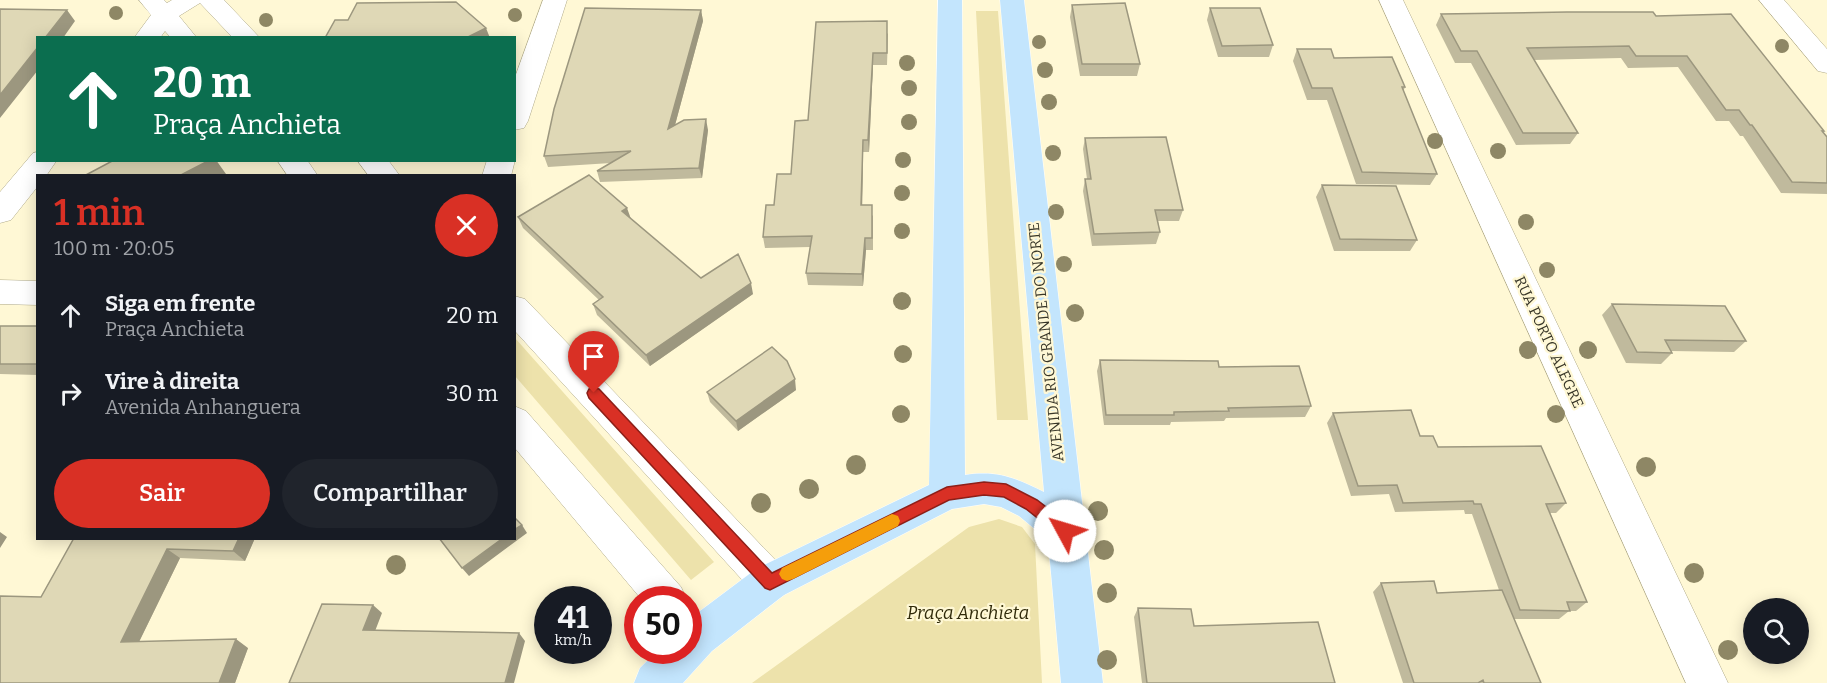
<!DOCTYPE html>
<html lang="pt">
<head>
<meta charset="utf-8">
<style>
	:root { --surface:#171b24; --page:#20242c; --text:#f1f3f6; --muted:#9ea1a6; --accent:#d93025 }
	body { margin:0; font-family:Bitter,serif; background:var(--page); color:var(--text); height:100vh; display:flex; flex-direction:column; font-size:22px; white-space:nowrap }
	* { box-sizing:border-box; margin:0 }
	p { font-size:20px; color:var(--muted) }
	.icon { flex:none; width:33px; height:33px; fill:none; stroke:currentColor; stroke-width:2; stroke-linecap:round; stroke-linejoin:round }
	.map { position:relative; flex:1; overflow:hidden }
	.side { position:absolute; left:36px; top:174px; width:480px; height:366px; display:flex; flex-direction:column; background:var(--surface); border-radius:0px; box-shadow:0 3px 15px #0003 }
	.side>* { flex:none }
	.guide { position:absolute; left:36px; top:36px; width:480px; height:126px; border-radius:0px; box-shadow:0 3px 15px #0003; background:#0b6e4f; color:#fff; overflow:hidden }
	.controls { position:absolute; left:1743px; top:598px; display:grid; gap:12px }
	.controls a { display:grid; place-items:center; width:66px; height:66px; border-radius:50%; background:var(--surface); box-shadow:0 3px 15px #0003; font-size:30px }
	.speed { position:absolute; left:534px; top:586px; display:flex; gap:12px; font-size:30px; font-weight:700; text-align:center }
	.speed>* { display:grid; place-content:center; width:78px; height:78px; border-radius:50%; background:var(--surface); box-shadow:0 3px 15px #0003; line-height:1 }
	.speed small { font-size:15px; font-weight:400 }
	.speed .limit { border:9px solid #d22; background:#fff; color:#111 }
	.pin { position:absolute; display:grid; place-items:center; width:51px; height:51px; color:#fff; margin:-62px -26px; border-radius:50% 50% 50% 0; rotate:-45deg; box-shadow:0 0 6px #0007 }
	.pin .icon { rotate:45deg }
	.me { position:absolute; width:66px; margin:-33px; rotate:309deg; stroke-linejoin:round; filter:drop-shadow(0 0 4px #0008) }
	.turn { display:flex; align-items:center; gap:21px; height:126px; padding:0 18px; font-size:27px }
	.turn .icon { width:78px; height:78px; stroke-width:2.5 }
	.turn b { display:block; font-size:42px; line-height:51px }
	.round { display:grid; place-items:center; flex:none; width:63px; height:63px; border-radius:32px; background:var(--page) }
	.headline { display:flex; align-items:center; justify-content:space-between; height:102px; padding:0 18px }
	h1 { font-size:36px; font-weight:600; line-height:45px; color:var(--accent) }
	.primary-button { display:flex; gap:12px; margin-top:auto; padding:12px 18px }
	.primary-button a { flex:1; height:69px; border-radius:36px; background:var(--accent); color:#fff; font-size:24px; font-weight:600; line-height:69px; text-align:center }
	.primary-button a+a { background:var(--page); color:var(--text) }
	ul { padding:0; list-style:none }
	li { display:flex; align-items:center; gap:18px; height:78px; padding:0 18px }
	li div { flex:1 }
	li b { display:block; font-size:22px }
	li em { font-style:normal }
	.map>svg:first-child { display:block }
</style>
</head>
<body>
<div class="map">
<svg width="1827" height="683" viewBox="0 0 1827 683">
	<rect width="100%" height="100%" fill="#fff8d5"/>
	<path fill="#ede2ab" d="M976 11H998L1028 420H997Z
		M514 338H515L714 562 691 580 515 376Z
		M999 519 1022 527 1035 544 1042 683H752L969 527Z"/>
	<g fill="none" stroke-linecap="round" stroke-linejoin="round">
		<g stroke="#afa988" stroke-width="1">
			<path id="minor" d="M139 0H164L167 3 172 0H224L260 38H233L200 3 179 16 197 38H171L165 31 160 38H134L151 15Z
				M543 0H567L528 121 524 128 514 130V80Z
				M1379 0H1403L1728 683H1686Z
				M1759 0H1784L1827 49V73L1818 71Z
				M38 152V160H57L46 176H38V186L11 220 0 223V192L33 153Z
				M514 159 515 160 511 176H482L487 160Z
				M277 160H307L318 176H288Z
				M357 160H388L400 176H369Z
				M0 280 38 281V305L0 304Z
				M514 296 525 299 784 569 789 582 784 595 770 600 756 595 514 330Z
				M514 406 526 411 681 587 687 600H642L514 447Z"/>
		</g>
		<g stroke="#fff" stroke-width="1">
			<path id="major" d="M938 0H962L965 475C998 470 1015 478 1044 492L1000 0H1024L1103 683H1061L1048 540 1019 516 1001 507 984 504 952 509 784 595 712 651 683 683H634L640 668 657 651H688V620L756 569 929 485Z"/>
		</g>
		<use href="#minor" fill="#fff" fill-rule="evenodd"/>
		<use href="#major" fill="#c3e5fd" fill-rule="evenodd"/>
	</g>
	<g fill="#8e8765">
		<circle cx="116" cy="13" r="7"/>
		<circle cx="515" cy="15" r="7"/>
		<circle cx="266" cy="20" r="7"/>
		<circle cx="1039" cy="42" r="7"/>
		<circle cx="1782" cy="46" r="7"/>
		<circle cx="907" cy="63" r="8"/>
		<circle cx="1045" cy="70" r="8"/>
		<circle cx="909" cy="88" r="8"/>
		<circle cx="1049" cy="102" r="8"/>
		<circle cx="909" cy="122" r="8"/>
		<circle cx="1435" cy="141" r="8"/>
		<circle cx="1498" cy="151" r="8"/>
		<circle cx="1053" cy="153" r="8"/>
		<circle cx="903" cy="160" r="8"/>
		<circle cx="902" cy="193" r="8"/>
		<circle cx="1056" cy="212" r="8"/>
		<circle cx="1526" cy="222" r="8"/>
		<circle cx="902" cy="231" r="8"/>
		<circle cx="1064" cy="264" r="8"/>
		<circle cx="1547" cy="270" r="8"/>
		<circle cx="902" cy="301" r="9"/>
		<circle cx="1075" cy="313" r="9"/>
		<circle cx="1528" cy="350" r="9"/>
		<circle cx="1588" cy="350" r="9"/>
		<circle cx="903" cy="354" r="9"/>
		<circle cx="595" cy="355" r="9"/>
		<circle cx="901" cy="414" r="9"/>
		<circle cx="1556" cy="414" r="9"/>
		<circle cx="856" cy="465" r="10"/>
		<circle cx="1646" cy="467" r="10"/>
		<circle cx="809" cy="489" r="10"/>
		<circle cx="761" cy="503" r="10"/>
		<circle cx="1098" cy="511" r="10"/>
		<circle cx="1104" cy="550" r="10"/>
		<circle cx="396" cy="565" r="10"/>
		<circle cx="1694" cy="573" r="10"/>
		<circle cx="1107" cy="593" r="10"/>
		<circle cx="1728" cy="650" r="10"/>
		<circle cx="1107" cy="660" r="10"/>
	</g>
	<path fill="#c0ba9d" d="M1072 5 1140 64 1137 76H1080L1070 17Z
		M1210 8 1273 45 1269 57H1218L1207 20Z
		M701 10 703 21 675 125 708 130 702 178 600 182 597 171 611 163 548 167 544 156Z
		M1441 14 1656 16 1824 131 1823 132 1827 137V194L1781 193 1743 136H1740L1729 121H1716L1678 67 1628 68 1621 58 1534 60 1578 133 1570 144 1516 145 1471 63H1455L1436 25Z
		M888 33 887 65H873L869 152H863L862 205 873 216V250H866L863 286 808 285 806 273 810 247 765 248 763 237 774 205 791 174 808 120Z
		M1297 49 1334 58 1405 87 1403 92 1437 174 1430 185 1356 184 1327 100H1307L1293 61Z
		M1085 138 1183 210 1179 221H1158L1160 232 1156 244 1092 246 1083 191 1085 179H1087L1083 149Z
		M1322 185 1417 240 1410 251H1334L1316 197Z
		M518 217 630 218 701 278 753 294 650 366 597 315 593 304 599 300 523 228Z
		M1612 304 1746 341 1734 352 1671 351 1672 353 1661 364 1626 363 1602 315Z
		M0 326H38V375L0 374Z
		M1100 360 1219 367 1311 406 1305 417 1226 418 1224 421 1171 422 1170 425H1104L1097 371Z
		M796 390 738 431 710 402 707 392Z
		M1333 413 1420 436 1438 447 1566 503 1556 513H1550L1587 602 1576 611H1569L1559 619H1514L1541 683H1403L1373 592 1381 583 1437 593 1499 590 1472 514H1465L1464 510 1395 512 1389 494 1351 496 1327 423Z
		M74 538H255L245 561 180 558 139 642 248 648 235 683H0L41 597Z
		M1138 608 1194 626 1335 683H1142L1134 617Z"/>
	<path fill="#9c977f" d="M67 10 75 21 63 38H45Z
		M701 10 703 21 671 140 668 129Z
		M486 28 490 38H466Z
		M38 47V70L0 118V95Z
		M873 53V65L869 152 868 140Z
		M706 119 708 130 702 178 699 168Z
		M863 140V152L862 217 861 205Z
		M210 160H216L226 174 223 176H179Z
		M627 208 631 219 622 211Z
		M865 238 866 250 863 286 862 274Z
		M751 283 753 294 650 366 646 355Z
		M795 379 796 390 738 431 736 421Z
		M522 525 527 533 469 576 462 568 503 538H514V530Z
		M0 532 7 537 0 548Z
		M239 538H255L245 561 233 551Z
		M167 549 180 558 135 650 121 642Z
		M373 605 382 613 372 639 363 630Z
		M519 633 525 641 514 683H505Z
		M236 639 248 648 235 683H219Z"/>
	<path fill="#dfd8b6" stroke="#9c977f" stroke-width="1.5" d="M456 2 486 28 466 38H325L335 20H348L357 3Z
		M1125 3 1140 64H1082L1072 5Z
		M585 8 701 10 668 129 684 120 706 119 699 168 597 171 631 151 544 156 554 109Z
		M1210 8H1260L1273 45 1222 46Z
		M0 9 67 10 45 38H38V47L0 95Z
		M1567 12H1653L1656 16 1731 14 1824 131H1822L1827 137V183L1792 182 1752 125H1750L1739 110H1726L1687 56H1636L1629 46 1527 48 1578 133H1523L1477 51H1461L1441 14Z
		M887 21V53H873L868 140H863L861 205H872V238H865L862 274 806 273 812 236 763 237 766 205H774L777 174H791L795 121 808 120 816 22Z
		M1297 49H1331L1334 58 1392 57 1405 87H1402L1437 174 1362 172 1332 88H1312Z
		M1166 137 1183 210H1155L1160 232 1094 234 1085 179H1091L1085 138Z
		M114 160H210L179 176H84Z
		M589 175 627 208 622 211 701 278 738 254 751 283 646 355 593 304 603 297 518 217Z
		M1322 185 1396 186 1417 240 1340 239Z
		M1612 304 1725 306 1746 341 1665 340 1672 353 1637 352Z
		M0 326H38L37 364H0Z
		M772 347 787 361 795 379 736 421 707 392Z
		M1100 360 1218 361 1219 367 1299 366 1311 406 1228 408 1229 411 1174 412V415H1106Z
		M1411 410 1420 436H1433L1438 447 1541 446 1566 503 1546 504 1587 602H1567L1570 611 1520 610 1481 504H1474L1473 501 1403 503 1397 485 1358 486 1333 413Z
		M514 517 522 525 514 530Z
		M74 538H239L233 551 167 549 121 642 236 639 219 683H0V596L41 597Z
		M439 538H503L462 568Z
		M1434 581 1437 593 1502 590 1541 683H1484L1483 680 1478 683H1414L1381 583Z
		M322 604 373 605 363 630 519 633 505 683H289Z
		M1138 608 1191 609 1194 626 1318 622 1335 683H1147Z"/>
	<path fill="#d93025" stroke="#8d1f18" stroke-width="1.5" d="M594 388 599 389 772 573 947 487 984 482 1006 484 1037 500 1071 526 1073 531 1071 536 1065 539 1060 536 1026 509 1004 497 984 495 949 500 770 590 765 588 589 398 587 393 589 389Z"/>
	<path fill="#f59e0b" d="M892 514 898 516 900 521 898 526 793 579 787 581 782 579 779 574 782 568Z"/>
	<g text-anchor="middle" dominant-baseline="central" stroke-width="4.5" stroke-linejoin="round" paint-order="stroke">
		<g font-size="15" fill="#383628" stroke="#fff8d5">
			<text transform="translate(1046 342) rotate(-96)">AVENIDA RIO GRANDE DO NORTE</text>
			<text transform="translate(1549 342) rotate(65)">RUA PORTO ALEGRE</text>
		</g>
		<g font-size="18" font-style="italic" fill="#312b0a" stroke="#fff8d5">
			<text x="968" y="613">Praça Anchieta</text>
		</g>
	</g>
</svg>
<div class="controls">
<a><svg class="icon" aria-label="search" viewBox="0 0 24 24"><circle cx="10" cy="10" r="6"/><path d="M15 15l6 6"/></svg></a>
</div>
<div class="speed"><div>41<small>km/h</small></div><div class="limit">50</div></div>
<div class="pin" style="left:594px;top:393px;background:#d93025"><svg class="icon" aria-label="arrive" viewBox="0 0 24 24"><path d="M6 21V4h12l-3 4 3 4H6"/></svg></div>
<svg class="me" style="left:1065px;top:531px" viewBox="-20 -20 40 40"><circle r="19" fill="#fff"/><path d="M0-13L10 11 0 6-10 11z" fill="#d93025"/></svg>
<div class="guide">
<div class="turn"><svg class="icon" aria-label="ahead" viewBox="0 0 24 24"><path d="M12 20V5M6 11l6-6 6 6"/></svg><div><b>20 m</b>Praça Anchieta</div></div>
</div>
<section class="side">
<div class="headline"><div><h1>1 min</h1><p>100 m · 20:05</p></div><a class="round" style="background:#d93025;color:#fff"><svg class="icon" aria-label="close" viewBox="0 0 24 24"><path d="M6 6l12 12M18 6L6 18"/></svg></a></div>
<ul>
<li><svg class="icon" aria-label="ahead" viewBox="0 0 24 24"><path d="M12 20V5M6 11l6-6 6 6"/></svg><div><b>Siga em frente</b><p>Praça Anchieta</p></div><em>20 m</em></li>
<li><svg class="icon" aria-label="right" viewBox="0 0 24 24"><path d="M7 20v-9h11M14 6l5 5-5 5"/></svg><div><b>Vire à direita</b><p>Avenida Anhanguera</p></div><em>30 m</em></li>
</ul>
<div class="primary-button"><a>Sair</a><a>Compartilhar</a></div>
</section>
</div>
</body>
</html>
